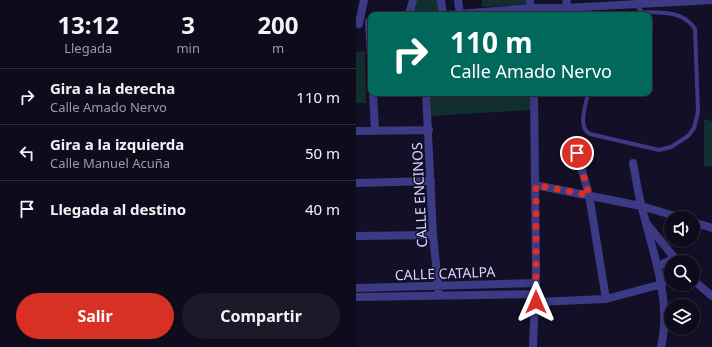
<!DOCTYPE html>
<html lang="es">
<head>
<meta charset="utf-8">
<style>
	:root { --surface:#0e0b1c; --page:#1c1929; --text:#f1f3f6; --muted:#9b9ba3; --line:#2e2b3b; --accent:#d93025 }
	body { margin:0; font-family:"Noto Sans",sans-serif; background:var(--page); color:var(--text); height:100vh; display:flex; flex-direction:column; font-size:15px; white-space:nowrap }
	* { box-sizing:border-box; margin:0 }
	p { font-size:13px; color:var(--muted) }
	.icon { flex:none; width:22px; height:22px; fill:none; stroke:currentColor; stroke-width:2; stroke-linecap:round; stroke-linejoin:round }
	.map { position:relative; flex:1; overflow:hidden }
	.side { display:flex; flex-direction:column; background:var(--surface); width:356px }
	.side>* { flex:none }
	.hud { position:absolute; left:12px; top:12px; width:284px; height:84px; border-radius:8px; box-shadow:0 4px 16px #0002,0 0 0 1px var(--line); background:#00695c; color:#fff; overflow:hidden }
	.tools { position:absolute; left:308px; top:211px; display:grid; gap:8px }
	.tools a { display:grid; place-items:center; width:36px; height:36px; border-radius:50%; background:var(--surface); box-shadow:0 4px 16px #0002,0 0 0 1px var(--line); font-size:20px }
	.pin { position:absolute; display:grid; place-items:center; width:34px; height:34px; color:#fff; margin:-17px; border:2px solid #fff; border-radius:50%; box-shadow:0 1px 4px #0007 }
	.me { position:absolute; width:44px; margin:-22px; rotate:0deg; stroke-linejoin:round; filter:drop-shadow(0 0 3px #0008) }
	.turn { display:flex; align-items:center; gap:14px; height:84px; padding:0 16px; font-size:18px }
	.turn .icon { width:52px; height:52px; stroke-width:2.5 }
	.turn b { display:block; font-size:28px; line-height:34px }
	.eta { display:flex; justify-content:space-evenly; align-items:center; height:68px; text-align:center }
	.eta b { font-size:24px; font-weight:700; line-height:28px }
	.button { display:flex; gap:8px; margin-top:auto; padding:8px 16px }
	.button a { flex:1; height:46px; border-radius:24px; background:var(--accent); color:#fff; font-size:16px; font-weight:700; line-height:46px; text-align:center }
	.button a+a { background:var(--page); color:var(--text) }
	ul { padding:0; list-style:none }
	li { display:flex; align-items:center; gap:12px; height:56px; padding:0 16px; border-top:1px solid var(--line) }
	li div { flex:1 }
	li b { display:block; font-size:15px }
	li em { font-style:normal }
	main { display:flex; flex:1; min-height:0 }
	.map>svg:first-child { display:block }
</style>
</head>
<body>
<main>
<section class="side">
<div class="eta">
<div><b>13:12</b><p>Llegada</p></div>
<div><b>3</b><p>min</p></div>
<div><b>200</b><p>m</p></div>
</div>
<ul>
<li><svg class="icon" aria-label="right" viewBox="0 0 24 24"><path d="M7 20v-9h11M14 6l5 5-5 5"/></svg><div><b>Gira a la derecha</b><p>Calle Amado Nervo</p></div><em>110 m</em></li>
<li><svg class="icon" aria-label="left" viewBox="0 0 24 24"><path d="M17 20v-9H6M10 6l-5 5 5 5"/></svg><div><b>Gira a la izquierda</b><p>Calle Manuel Acuña</p></div><em>50 m</em></li>
<li><svg class="icon" aria-label="arrive" viewBox="0 0 24 24"><path d="M6 21V4h12l-3 4 3 4H6"/></svg><div><b>Llegada al destino</b></div><em>40 m</em></li>
</ul>
<div class="button"><a>Salir</a><a>Compartir</a></div>
</section>
<div class="map">
<svg width="356" height="347" viewBox="0 0 356 347">
	<rect width="100%" height="100%" fill="#130f26"/>
	<path fill="#12302f" d="M60 0H83L84 12 56 14Z
		M126 0H172V4L126 7Z
		M9 51 10 103H0V52Z
		M73 93H176V110L75 116Z
		M348 119 356 121V167L348 166Z"/>
	<g fill="none" stroke-linecap="round" stroke-linejoin="round">
		<path stroke="#3d3a85" stroke-width="4" d="M232 93C230 105 221 127 234 134L303 150 315 147 332 136 338 128 342 112 339 29C327 10 305 13 286 12L280 5"/>
		<path stroke="#3d3a85" stroke-width="8" d="M85 0 87 15
			M102 0 104 14
			M174 0 175 15
			M209 8 211 0
			M53 15 57 0
			M91 15 174 8H209L356 0
			M13 22 15 58
			M3 24 8 0
			M17 93 19 130
			M70 93 77 235 83 295
			M0 131 73 130
			M221 153 233 195 250 299
			M277 163C280 178 282 193 286 208 297 253 316 301 305 347
			M0 183 75 181
			M179 185 285 206 326 218
			M337 222 356 228
			M291 224 322 262
			M0 236 77 235
			M301 267 318 258
			M337 280 356 296
			M0 288 180 283
			M0 297 179 294
			M180 302 250 299 306 284
			M177 347 180 270 178 93"/>
	</g>
	<g fill="none" stroke-linecap="round" stroke-linejoin="round">
		<path stroke="#d93025" stroke-width="7" stroke-dasharray="0 12.6" d="M180 302V185L233 195 221 153"/>
	</g>
	<g text-anchor="middle" dominant-baseline="central" stroke-width="3" stroke-linejoin="round" paint-order="stroke">
		<g font-size="14" fill="#d9d4ff" stroke="#130f26">
			<text transform="translate(63 195) rotate(-93)">CALLE ENCINOS</text>
			<text transform="translate(89 273) rotate(-2)">CALLE CATALPA</text>
		</g>
	</g>
</svg>
<div class="tools">
<a><svg class="icon" aria-label="sound" viewBox="0 0 24 24"><path d="M4 9h4l5-4v14l-5-4H4zM17 9q2 3 0 6"/></svg></a>
<a><svg class="icon" aria-label="search" viewBox="0 0 24 24"><circle cx="10" cy="10" r="6"/><path d="M15 15l6 6"/></svg></a>
<a><svg class="icon" aria-label="layers" viewBox="0 0 24 24"><path d="M12 4l9 5-9 5-9-5zM3 14l9 5 9-5"/></svg></a>
</div>
<div class="pin" style="left:221px;top:153px;background:#d93025"><svg class="icon" aria-label="arrive" viewBox="0 0 24 24"><path d="M6 21V4h12l-3 4 3 4H6"/></svg></div>
<svg class="me" style="left:180px;top:302px" viewBox="-20 -20 40 40"><path d="M0-17L14 15 0 8-14 15z" fill="#d93025" stroke="#fff" stroke-width="4"/></svg>
<div class="hud">
<div class="turn"><svg class="icon" aria-label="right" viewBox="0 0 24 24"><path d="M7 20v-9h11M14 6l5 5-5 5"/></svg><div><b>110 m</b>Calle Amado Nervo</div></div>
</div>
</div>
</main>
</body>
</html>
